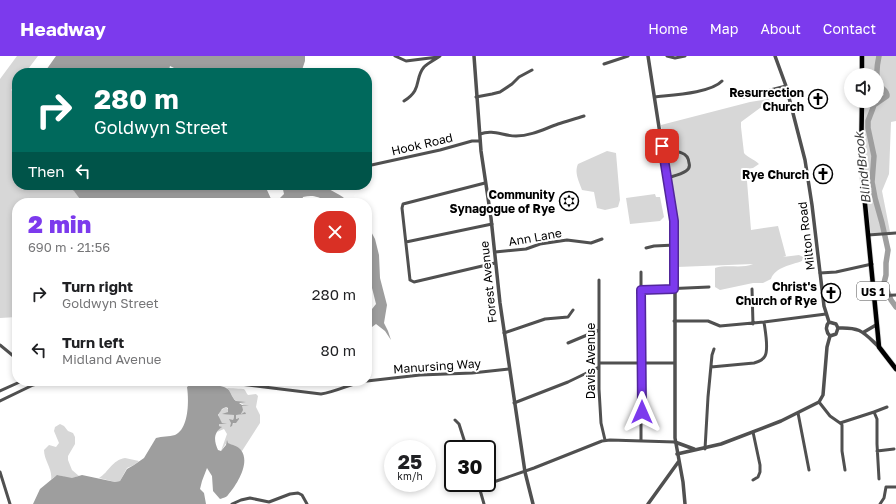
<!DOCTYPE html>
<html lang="en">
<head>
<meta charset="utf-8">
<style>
	:root { --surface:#fff; --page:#f6f6f6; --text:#202124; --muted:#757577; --accent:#7c3aed }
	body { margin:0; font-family:"Golos Text",sans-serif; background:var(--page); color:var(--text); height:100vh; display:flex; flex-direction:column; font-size:15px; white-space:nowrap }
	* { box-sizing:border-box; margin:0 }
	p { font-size:13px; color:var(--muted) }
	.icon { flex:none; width:22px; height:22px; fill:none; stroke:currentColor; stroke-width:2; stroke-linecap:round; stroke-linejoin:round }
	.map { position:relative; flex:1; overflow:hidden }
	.details { position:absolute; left:12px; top:142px; width:360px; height:188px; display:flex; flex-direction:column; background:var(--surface); border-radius:16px; box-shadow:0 2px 6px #0003 }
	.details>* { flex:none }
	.top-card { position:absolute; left:12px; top:12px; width:360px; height:122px; border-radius:16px; box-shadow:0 2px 6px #0003; background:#00695c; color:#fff; overflow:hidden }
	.controls { position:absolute; left:844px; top:12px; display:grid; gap:8px }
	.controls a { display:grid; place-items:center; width:40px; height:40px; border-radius:50%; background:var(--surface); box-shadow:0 2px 6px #0003; font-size:20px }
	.speed { position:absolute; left:384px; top:384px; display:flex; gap:8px; font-size:20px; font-weight:700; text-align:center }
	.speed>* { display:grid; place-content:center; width:52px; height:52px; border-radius:50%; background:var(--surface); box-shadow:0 2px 6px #0003; line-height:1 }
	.speed small { font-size:10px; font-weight:400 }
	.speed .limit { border:2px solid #111; border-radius:6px; background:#fff; color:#111 }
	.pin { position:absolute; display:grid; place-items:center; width:34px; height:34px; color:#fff; margin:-17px; border-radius:8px; box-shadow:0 2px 6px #0006 }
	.me { position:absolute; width:44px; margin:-22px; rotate:0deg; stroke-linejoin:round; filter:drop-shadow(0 0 3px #0008) }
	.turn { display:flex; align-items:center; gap:14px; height:84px; padding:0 16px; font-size:18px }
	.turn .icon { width:52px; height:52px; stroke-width:2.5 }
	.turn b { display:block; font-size:28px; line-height:34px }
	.then { display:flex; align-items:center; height:38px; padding:0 16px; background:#0003; gap:8px; font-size:15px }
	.round { display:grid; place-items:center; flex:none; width:42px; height:42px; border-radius:16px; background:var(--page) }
	.summary { display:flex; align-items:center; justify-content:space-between; height:68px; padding:0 16px }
	h1 { font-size:24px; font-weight:800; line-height:30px; color:var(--accent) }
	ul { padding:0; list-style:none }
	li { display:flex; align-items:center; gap:12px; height:56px; padding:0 16px }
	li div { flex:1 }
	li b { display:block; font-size:15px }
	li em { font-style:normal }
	header { display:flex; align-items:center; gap:24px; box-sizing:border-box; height:56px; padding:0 20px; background:var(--accent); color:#fff }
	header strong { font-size:19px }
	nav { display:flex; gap:22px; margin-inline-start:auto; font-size:14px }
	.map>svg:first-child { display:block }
</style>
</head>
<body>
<header>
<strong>Headway</strong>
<nav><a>Home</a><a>Map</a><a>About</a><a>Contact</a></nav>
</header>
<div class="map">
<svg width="896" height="448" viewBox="0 0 896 448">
	<rect width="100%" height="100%" fill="#fff"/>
	<path fill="#d7d7d7" d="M17 0H38L25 17H17V28L11 34 17 38V129H65L77 137 83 147H17V261L0 262V23Z
		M864 0H896V65L891 66 889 118 882 135 890 176 870 178 863 109 864 45H877V19H864Z
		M769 43 770 45 768 49 760 52 741 66V71L744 97C747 101 754 103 759 108L753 112 746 113 751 174 778 170 786 200 783 201 799 199 803 201 802 205C792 209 775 211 771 223L763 227H753L720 234 715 231V212C727 208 742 213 753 208L677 211 676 174 661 69 750 46Z
		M607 95 616 97 620 144 618 151 605 154 597 152 594 136 582 134C579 125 574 117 578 108Z
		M655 138 656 141H660L664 161 660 165 630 168 626 142Z
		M227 332C229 332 243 333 244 333 246 335 246 337 248 339L256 338 258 340 256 351 260 359V367L242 395C238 392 229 389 227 386L221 395 227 378 224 373 217 376 221 371 218 369 219 368H225L222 367 218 361 220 355 226 351 229 354 227 357 234 359V361L231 370 238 362 236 363V359L245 358 240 357 242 356V350H245L239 346H242C232 346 233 338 227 332Z
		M60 368 64 370 68 375 73 377 75 381V388L68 400V404L72 414 79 420C77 420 75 422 73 422 64 424 60 414 51 424 53 413 44 405 44 394L49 389 56 391 59 387 54 375 55 371Z
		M125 402 139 405 134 409 127 412 120 425 115 426 99 422C109 416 112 404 125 402Z"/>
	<path fill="#9e9e9e" d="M56 0H305V5L301 17H177L176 13 170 10 168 17H44Z
		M65 129H225C233 138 244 132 254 131 258 130 263 133 267 134L272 145 276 147H83L74 135Z
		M282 129H324C332 137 341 137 349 147H327C319 140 313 139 303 141L301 147H279L280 142 284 138Z
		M367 168 375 183 379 199 380 222 387 249 384 267 388 275 391 284 385 275 376 268 372 271 367 283 369 269 367 268V254L372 253 376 248 369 220 370 205 367 193Z
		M191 328C199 328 220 328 226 332 231 334 231 341 236 345L246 346 239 347 242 349H249L242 350 243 354 241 358 245 356 246 358 236 359V363L239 362V363L236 367H233L232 370 230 371 231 367 229 363 233 364 234 361V359L222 358 228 356V352L226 351 222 353 218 359 222 367 227 368H219V370L222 371C213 377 214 385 218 394L221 395 226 389 227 384 228 387C232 389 238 390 241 394 251 407 236 430 228 439 226 442 222 442 220 443L213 435 212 420 207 412 202 425 200 433 204 437 206 448H33L40 433 57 419 72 422 82 419 115 426 120 425 127 413 134 409 144 402 156 382C162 380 169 381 175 379 189 373 189 344 187 331Z"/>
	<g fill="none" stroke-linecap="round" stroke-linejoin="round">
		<path stroke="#9e9e9e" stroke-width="5.5" d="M879 0C877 9 875 22 880 30 883 34 887 34 887 40L874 49 873 52 868 65V72L874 100 872 126 875 142 882 167 888 194 886 207V219L884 227 891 244 896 251"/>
		<g stroke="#dbdbdb" stroke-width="6">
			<path id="primary" d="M862 0V19
				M862 45 861 107 878 280 879 291 896 313"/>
		</g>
		<path stroke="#505050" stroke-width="3" d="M395 0 406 5 438 1
			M667 0 675 2 685 0
			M604 8 628 0
			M476 41 492 38 500 36 512 28 519 21 532 14
			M655 41C672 39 711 37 722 25
			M743 41 786 30
			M404 45C423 33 414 23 424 11 428 7 436 3 440 0
			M480 78C493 73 503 80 516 80 531 80 544 73 558 68 567 65 575 63 584 60
			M663 96C673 96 688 93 689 107 690 110 689 113 686 115 680 119 673 120 667 122
			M367 110 440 94 472 85H480
			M485 127 403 148 402 152 410 224 414 226 495 207
			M868 179 896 177
			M406 186 492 168
			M646 192 654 190 675 189
			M495 196 526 193 540 188 567 184 591 187 602 183
			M641 216V384
			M820 217 836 216 872 208
			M599 224V333L601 367 605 384
			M752 233 753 268
			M641 234 709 231
			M874 240 896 239
			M674 265H708L720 270 764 266 826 258
			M504 277 545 263 568 261 573 254
			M568 287 599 274
			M0 289 17 303
			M599 307H674
			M711 311 754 307C758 306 763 304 765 300 769 293 765 274 764 266
			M216 325 321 338C336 336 350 328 365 325
			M367 325 420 319 472 317 509 313
			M0 335 22 325
			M0 345 33 329 40 327 69 328 89 325
			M819 346 830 360 840 367 842 369V395L845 414
			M514 347 568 326 599 311
			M874 356 877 363V388L879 423
			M798 357 809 414
			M455 364 459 368 467 393
			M840 367 874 356 887 351
			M705 393 708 341 712 299 714 293
			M877 395 894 393
			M0 416 10 448
			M753 424 758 421 760 416V409L753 376
			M478 427 484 448
			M479 431 534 412 602 385 610 384 675 386
			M232 448 241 444 250 442 269 446 290 438 298 437 302 439 307 448
			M880 448 884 442 886 431H896"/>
		<path stroke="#505050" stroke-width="3.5" d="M474 0 481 95 491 162 500 247 525 416 533 448
			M648 0 675 175V382L683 426 685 448
			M775 0 786 30 805 104 812 149 824 250 829 266
			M829 266 836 268 838 272 836 278 830 280
			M829 266C825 270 826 276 830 280
			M838 272C861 271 863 276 879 291
			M864 276 876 269
			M675 386 694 393
			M677 398 721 388 781 365 819 346 823 339 827 291 830 280
			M648 448 679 405"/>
		<use href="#primary" stroke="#000" stroke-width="4.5"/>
	</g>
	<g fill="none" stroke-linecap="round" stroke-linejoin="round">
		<g stroke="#51269a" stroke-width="10">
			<path id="route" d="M642 356 641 234 674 233V165L662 90"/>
		</g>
		<use href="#route" stroke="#7c3aed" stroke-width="7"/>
	</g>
	<defs>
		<g id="church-ring" transform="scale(1)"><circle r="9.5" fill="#fff" stroke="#000" stroke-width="1.5"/><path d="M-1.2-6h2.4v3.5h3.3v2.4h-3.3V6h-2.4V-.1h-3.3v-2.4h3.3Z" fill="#000"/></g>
		<g id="synagogue-ring" transform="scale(1)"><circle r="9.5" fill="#fff" stroke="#000" stroke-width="1.5"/><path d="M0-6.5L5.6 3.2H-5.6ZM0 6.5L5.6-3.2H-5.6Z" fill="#000"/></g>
	</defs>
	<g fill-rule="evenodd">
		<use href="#church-ring" x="818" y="43"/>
		<use href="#church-ring" x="823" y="118"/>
		<use href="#synagogue-ring" x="569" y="145"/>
		<use href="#church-ring" x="831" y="237"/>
	</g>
	<g text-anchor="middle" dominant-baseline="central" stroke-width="4" stroke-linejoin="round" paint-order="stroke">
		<rect fill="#fff" stroke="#4c4c4c" stroke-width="1" x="857" y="226" width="32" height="18" rx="3"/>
		<g font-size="11" font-weight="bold" fill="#000">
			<text x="873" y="235">US 1</text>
		</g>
		<g font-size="12" font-weight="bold" fill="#000" stroke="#fff" text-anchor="end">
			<text x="804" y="36">Resurrection<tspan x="804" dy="14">Church</tspan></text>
			<text x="809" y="118">Rye Church</text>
			<text x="555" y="138">Community<tspan x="555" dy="14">Synagogue of Rye</tspan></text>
			<text x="817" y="230">Christ's<tspan x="817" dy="14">Church of Rye</tspan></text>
		</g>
		<g font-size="12" fill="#000" stroke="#fff">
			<text transform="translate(422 88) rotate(-13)">Hook Road</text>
			<text transform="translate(806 180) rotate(-97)">Milton Road</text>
			<text transform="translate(535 181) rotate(-10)">Ann Lane</text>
			<text transform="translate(488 226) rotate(-96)">Forest Avenue</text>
			<text transform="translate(590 305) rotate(-90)">Davis Avenue</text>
			<text transform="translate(437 310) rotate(-4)">Manursing Way</text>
		</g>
		<g font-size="13" font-style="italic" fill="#3f3f3f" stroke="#fff">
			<text transform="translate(862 112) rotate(-96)">Blind Brook</text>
		</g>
	</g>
</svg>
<div class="controls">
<a><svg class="icon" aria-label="sound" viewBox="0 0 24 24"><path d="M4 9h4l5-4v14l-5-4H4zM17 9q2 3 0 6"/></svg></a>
</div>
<div class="speed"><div>25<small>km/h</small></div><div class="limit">30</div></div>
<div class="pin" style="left:662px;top:90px;background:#d93025"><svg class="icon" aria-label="arrive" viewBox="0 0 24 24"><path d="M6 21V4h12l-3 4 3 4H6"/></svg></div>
<svg class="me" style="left:642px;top:356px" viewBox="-20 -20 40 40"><path d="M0-17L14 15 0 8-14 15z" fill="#7c3aed" stroke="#fff" stroke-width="4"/></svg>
<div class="top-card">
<div class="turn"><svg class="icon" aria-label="right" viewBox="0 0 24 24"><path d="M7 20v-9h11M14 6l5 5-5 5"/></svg><div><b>280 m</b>Goldwyn Street</div></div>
<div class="then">Then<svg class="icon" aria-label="left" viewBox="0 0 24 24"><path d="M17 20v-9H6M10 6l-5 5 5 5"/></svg></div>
</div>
<section class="details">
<div class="summary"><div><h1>2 min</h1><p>690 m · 21:56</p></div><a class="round" style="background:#d93025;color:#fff"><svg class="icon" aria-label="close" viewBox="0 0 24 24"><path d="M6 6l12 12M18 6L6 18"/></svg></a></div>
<ul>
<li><svg class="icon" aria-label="right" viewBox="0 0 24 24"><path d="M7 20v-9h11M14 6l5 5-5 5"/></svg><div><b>Turn right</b><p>Goldwyn Street</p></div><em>280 m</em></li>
<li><svg class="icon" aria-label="left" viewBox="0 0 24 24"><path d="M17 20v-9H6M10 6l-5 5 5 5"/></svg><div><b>Turn left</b><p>Midland Avenue</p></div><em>80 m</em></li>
</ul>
</section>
</div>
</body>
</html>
